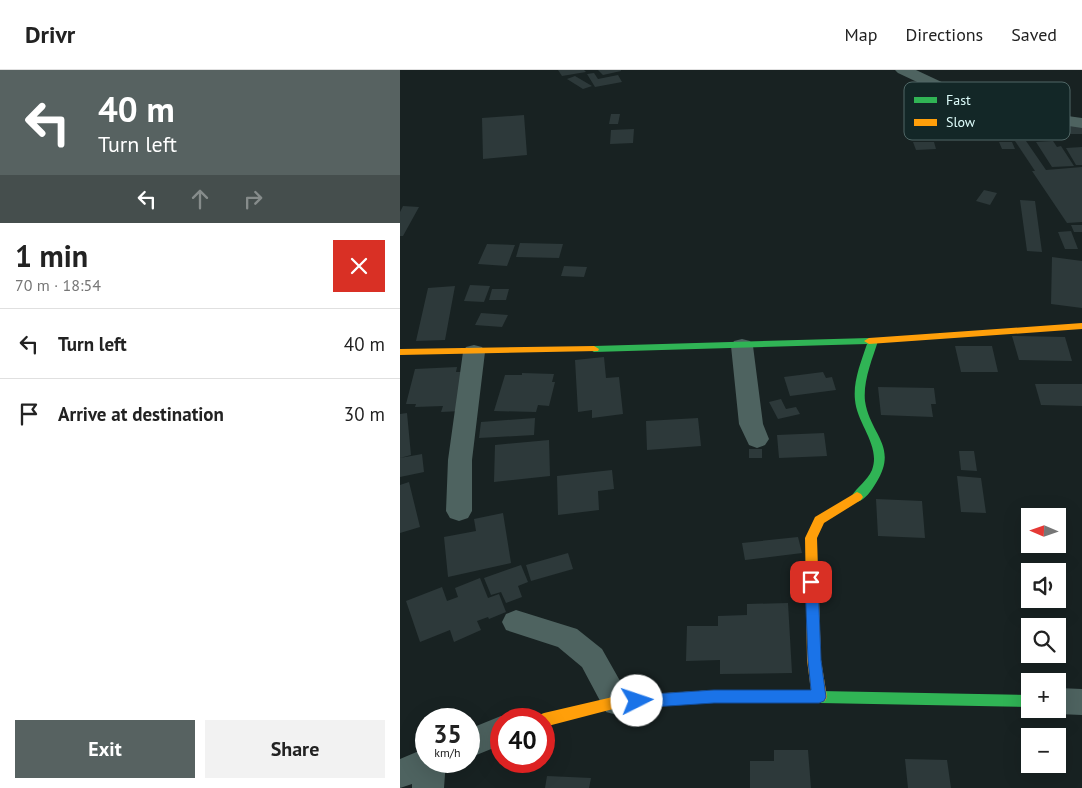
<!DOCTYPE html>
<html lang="en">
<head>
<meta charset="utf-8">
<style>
	:root { --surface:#fff; --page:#f2f2f2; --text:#222; --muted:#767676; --line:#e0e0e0; --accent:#576261 }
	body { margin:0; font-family:"PT Sans",sans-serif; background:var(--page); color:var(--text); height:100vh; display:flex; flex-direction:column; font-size:19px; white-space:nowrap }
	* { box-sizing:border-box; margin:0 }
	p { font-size:16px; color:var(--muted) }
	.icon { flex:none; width:28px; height:28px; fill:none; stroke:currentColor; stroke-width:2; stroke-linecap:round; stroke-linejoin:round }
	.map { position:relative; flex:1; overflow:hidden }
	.panel { display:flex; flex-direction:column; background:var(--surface); width:400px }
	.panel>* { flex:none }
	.hud { background:#576261; color:#fff; overflow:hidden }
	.needle { width:32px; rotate:272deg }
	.fabs { position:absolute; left:621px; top:438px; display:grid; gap:10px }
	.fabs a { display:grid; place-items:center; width:45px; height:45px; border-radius:0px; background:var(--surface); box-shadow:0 5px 20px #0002; font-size:25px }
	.speed { position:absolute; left:15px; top:638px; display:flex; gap:10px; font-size:25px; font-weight:700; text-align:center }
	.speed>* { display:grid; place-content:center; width:65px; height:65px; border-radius:50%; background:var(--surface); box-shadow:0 5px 20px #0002; line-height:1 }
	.speed small { font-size:12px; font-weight:400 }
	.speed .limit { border:8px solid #d22; background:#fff; color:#111 }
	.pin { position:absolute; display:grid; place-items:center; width:42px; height:42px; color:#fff; margin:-21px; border-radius:10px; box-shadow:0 2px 8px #0006 }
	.me { position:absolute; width:55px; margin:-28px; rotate:86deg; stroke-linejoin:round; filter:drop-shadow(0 0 4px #0008) }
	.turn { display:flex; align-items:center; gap:18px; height:105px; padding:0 15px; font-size:22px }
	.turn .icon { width:65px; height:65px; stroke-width:2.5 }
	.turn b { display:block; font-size:35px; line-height:42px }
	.lanes { display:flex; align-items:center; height:48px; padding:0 15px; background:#0003; justify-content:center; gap:25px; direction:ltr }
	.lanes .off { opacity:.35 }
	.round { display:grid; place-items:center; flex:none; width:52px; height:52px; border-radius:0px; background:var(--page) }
	.head { display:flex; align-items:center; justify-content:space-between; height:85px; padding:0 15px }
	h1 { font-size:30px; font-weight:700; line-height:38px }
	.action { display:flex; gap:10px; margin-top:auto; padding:10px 15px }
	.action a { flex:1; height:58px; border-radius:0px; background:var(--accent); color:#fff; font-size:20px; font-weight:700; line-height:58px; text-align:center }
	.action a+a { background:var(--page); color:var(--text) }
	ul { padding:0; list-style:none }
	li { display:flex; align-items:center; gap:15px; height:70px; padding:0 15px; border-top:1px solid var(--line) }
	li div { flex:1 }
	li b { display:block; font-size:19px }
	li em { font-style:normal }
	header { display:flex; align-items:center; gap:30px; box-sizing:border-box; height:70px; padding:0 25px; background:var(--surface); border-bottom:1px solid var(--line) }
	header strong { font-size:24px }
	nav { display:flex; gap:28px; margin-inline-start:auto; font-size:18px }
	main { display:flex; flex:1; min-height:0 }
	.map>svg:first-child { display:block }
</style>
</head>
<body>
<header>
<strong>Drivr</strong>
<nav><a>Map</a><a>Directions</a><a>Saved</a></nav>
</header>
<main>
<section class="panel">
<div class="hud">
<div class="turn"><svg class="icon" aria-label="left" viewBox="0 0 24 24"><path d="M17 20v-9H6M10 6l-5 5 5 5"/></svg><div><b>40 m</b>Turn left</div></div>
<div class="lanes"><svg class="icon" aria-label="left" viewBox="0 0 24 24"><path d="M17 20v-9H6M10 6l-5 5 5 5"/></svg><svg class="icon off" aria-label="ahead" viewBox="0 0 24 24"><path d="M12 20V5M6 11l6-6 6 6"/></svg><svg class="icon off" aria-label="right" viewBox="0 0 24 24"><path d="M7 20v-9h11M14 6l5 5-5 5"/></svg></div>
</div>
<div class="head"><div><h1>1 min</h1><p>70 m · 18:54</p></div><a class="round" style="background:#d93025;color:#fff"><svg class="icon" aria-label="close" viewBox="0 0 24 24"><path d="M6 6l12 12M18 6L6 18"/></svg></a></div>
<ul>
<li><svg class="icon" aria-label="left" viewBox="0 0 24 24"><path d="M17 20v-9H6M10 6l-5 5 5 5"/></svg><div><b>Turn left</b></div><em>40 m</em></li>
<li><svg class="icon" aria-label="arrive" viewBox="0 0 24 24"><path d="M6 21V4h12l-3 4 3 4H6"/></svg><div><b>Arrive at destination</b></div><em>30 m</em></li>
</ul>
<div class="action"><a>Exit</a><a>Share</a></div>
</section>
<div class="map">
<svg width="682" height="718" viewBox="0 0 682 718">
	<rect width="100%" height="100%" fill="#182222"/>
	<path fill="#2d393a" d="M158 0H184L186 2 162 6Z
		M198 0H221V1L203 5Z
		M194 3 198 9 218 5 222 12 195 17 187 4Z
		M175 6 192 16 183 19 167 9Z
		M211 44H220L218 54H209Z
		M124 45 127 85 83 89 82 48Z
		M646 54 682 55V64H649Z
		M234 59 233 73 210 74 211 60Z
		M615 71H626L646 100 682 97V152L667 153 632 101H635Z
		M653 71 657 77 661 76 674 96 652 97 636 72Z
		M513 72H534L536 79 516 80Z
		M599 72H612L615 79H602Z
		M682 77V95H676L666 78Z
		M584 120 597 123 590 135 576 131Z
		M620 130 635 131 642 182 627 181Z
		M3 136 19 137 3 166H0V142Z
		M671 155H682V162H674Z
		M671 161 678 179H665L658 162Z
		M120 173 163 174 159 188 116 187Z
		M87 174 115 175 107 196 78 194Z
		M652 187 682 191V238L651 234Z
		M164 196 187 197 184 207 161 206Z
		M70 215 90 216 84 232 64 231Z
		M55 216 45 270 16 271 28 218Z
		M92 219H109L106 230H89Z
		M81 243 108 245 102 257 75 255Z
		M612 266 665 267 672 291 619 290Z
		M555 276H592L598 302H561Z
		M204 287 206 308 219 307 223 344 192 348V340L178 342 175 290Z
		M57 297 56 302H69L61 341 41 342 43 336 15 337 16 334H6L15 299Z
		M423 302 426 308 432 307 436 320 390 326 384 307Z
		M122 303 154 304 152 312H155L149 336 138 335 136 342 94 341 105 305H122Z
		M635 314H682V336L641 335Z
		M478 317 534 318 536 334H531L533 347 481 345Z
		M381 329 386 339 396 337 400 344 378 349 369 332Z
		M7 343 11 385 0 388V344Z
		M135 348 134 365 79 368 81 352Z
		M298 348 301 376 247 380 246 351Z
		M424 363 427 386 379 388 377 365Z
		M149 370 150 406 94 412 95 375Z
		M349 379H362V388H349Z
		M559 381H574L577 401 561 400Z
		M22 384 24 402 0 407V388Z
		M212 400 214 419 198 421 199 440 158 445 157 406Z
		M557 406 581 408 586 443 561 442Z
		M9 412 20 457 0 463V415Z
		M476 429 522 431 525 468 478 466Z
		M103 443 111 493 48 507 44 467 76 461 74 449Z
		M398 467 402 483 345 490 342 473Z
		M168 483 173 499 131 511 126 495Z
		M121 495 128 512 118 516 122 527 106 533 101 522 91 525 84 508Z
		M80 508 88 528 99 524 106 542 89 549 88 547 77 551 81 560 54 572 50 560 20 572 6 531 42 517 47 531 58 527 55 518Z
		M388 533 392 603 320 604V590L286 591 287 556H318V546L347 545V534Z
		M374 680H408L411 718H350V691H374Z
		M505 689 547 690 551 718H508Z
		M147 706 191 708 189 718H145Z"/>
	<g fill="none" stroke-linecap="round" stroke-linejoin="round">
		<path fill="#4e6360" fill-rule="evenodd" d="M495 0H516L578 29 611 38 682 48V58L603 46 566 35 498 3Z
			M342 269 350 271 353 276 363 354 369 369 365 375 357 378 349 375 339 354 331 276 334 271Z
			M74 275 82 277 85 282 72 390V441L68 448 59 451 50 448 46 441 48 390 63 282 66 277Z
			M116 540 177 559 202 579 232 632 228 642 217 645 206 642 182 597 158 577 106 560 102 552 106 544Z
			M658 618 682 619V645L658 644 647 641V639H658Z
			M101 646 108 649H101V675L69 688V659Z
			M26 678V691H46L44 718H12V714L0 718V689Z"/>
		<path fill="#30b455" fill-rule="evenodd" d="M469 268 477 269 478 271C472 290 463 311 465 331 470 365 499 376 476 413 471 421 466 429 457 432L453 430 451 427C457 417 467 411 472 400 481 376 457 354 455 330 453 311 461 292 467 274L194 282 189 279 194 276Z
			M420 621 630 625V637L420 633 415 631 413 627 415 623Z"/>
		<path fill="#ff9f0a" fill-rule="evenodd" d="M682 253V259L469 274 464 271 469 268Z
			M194 276 199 279 198 281 0 285V279Z
			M457 422 461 424 463 427 461 430 424 453 417 468 421 590 427 627 425 631 420 633 315 632 217 638 144 657V649H137L139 645 144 643 217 626 315 620 411 621 407 590 405 468 415 447Z"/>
	</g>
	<path fill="#1a73e8" stroke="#114b97" d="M411 507 416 508 418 512 421 590 426 627 424 631 419 633H314L237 638 232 636 229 631 232 627 237 625 314 620H411L408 590 405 512 407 508Z"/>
	<rect x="504" y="12" width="166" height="58" rx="8" fill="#132727" stroke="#506766" stroke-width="1"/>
	<rect x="514" y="27" width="23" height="6" fill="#30b455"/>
	<rect x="514" y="49" width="23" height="7" fill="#ff9f0a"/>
	<g font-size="14" fill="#ddfcfa">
		<text x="546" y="35">Fast</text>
		<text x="546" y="57">Slow</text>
	</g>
</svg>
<div class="fabs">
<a><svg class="needle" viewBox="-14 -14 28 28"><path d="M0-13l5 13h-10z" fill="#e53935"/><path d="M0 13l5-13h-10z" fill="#767676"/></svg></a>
<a><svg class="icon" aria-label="sound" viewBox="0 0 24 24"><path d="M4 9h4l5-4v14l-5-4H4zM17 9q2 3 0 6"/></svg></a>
<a><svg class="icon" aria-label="search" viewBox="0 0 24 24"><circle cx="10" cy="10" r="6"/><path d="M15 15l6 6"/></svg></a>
<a>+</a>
<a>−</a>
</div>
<div class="speed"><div>35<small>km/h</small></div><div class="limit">40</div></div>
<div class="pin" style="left:411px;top:512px;background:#d93025"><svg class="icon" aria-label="arrive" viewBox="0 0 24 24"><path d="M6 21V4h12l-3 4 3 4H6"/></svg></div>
<svg class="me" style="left:237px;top:631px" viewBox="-20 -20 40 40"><circle r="19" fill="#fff"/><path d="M0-13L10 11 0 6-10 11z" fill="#1a73e8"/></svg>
</div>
</main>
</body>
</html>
